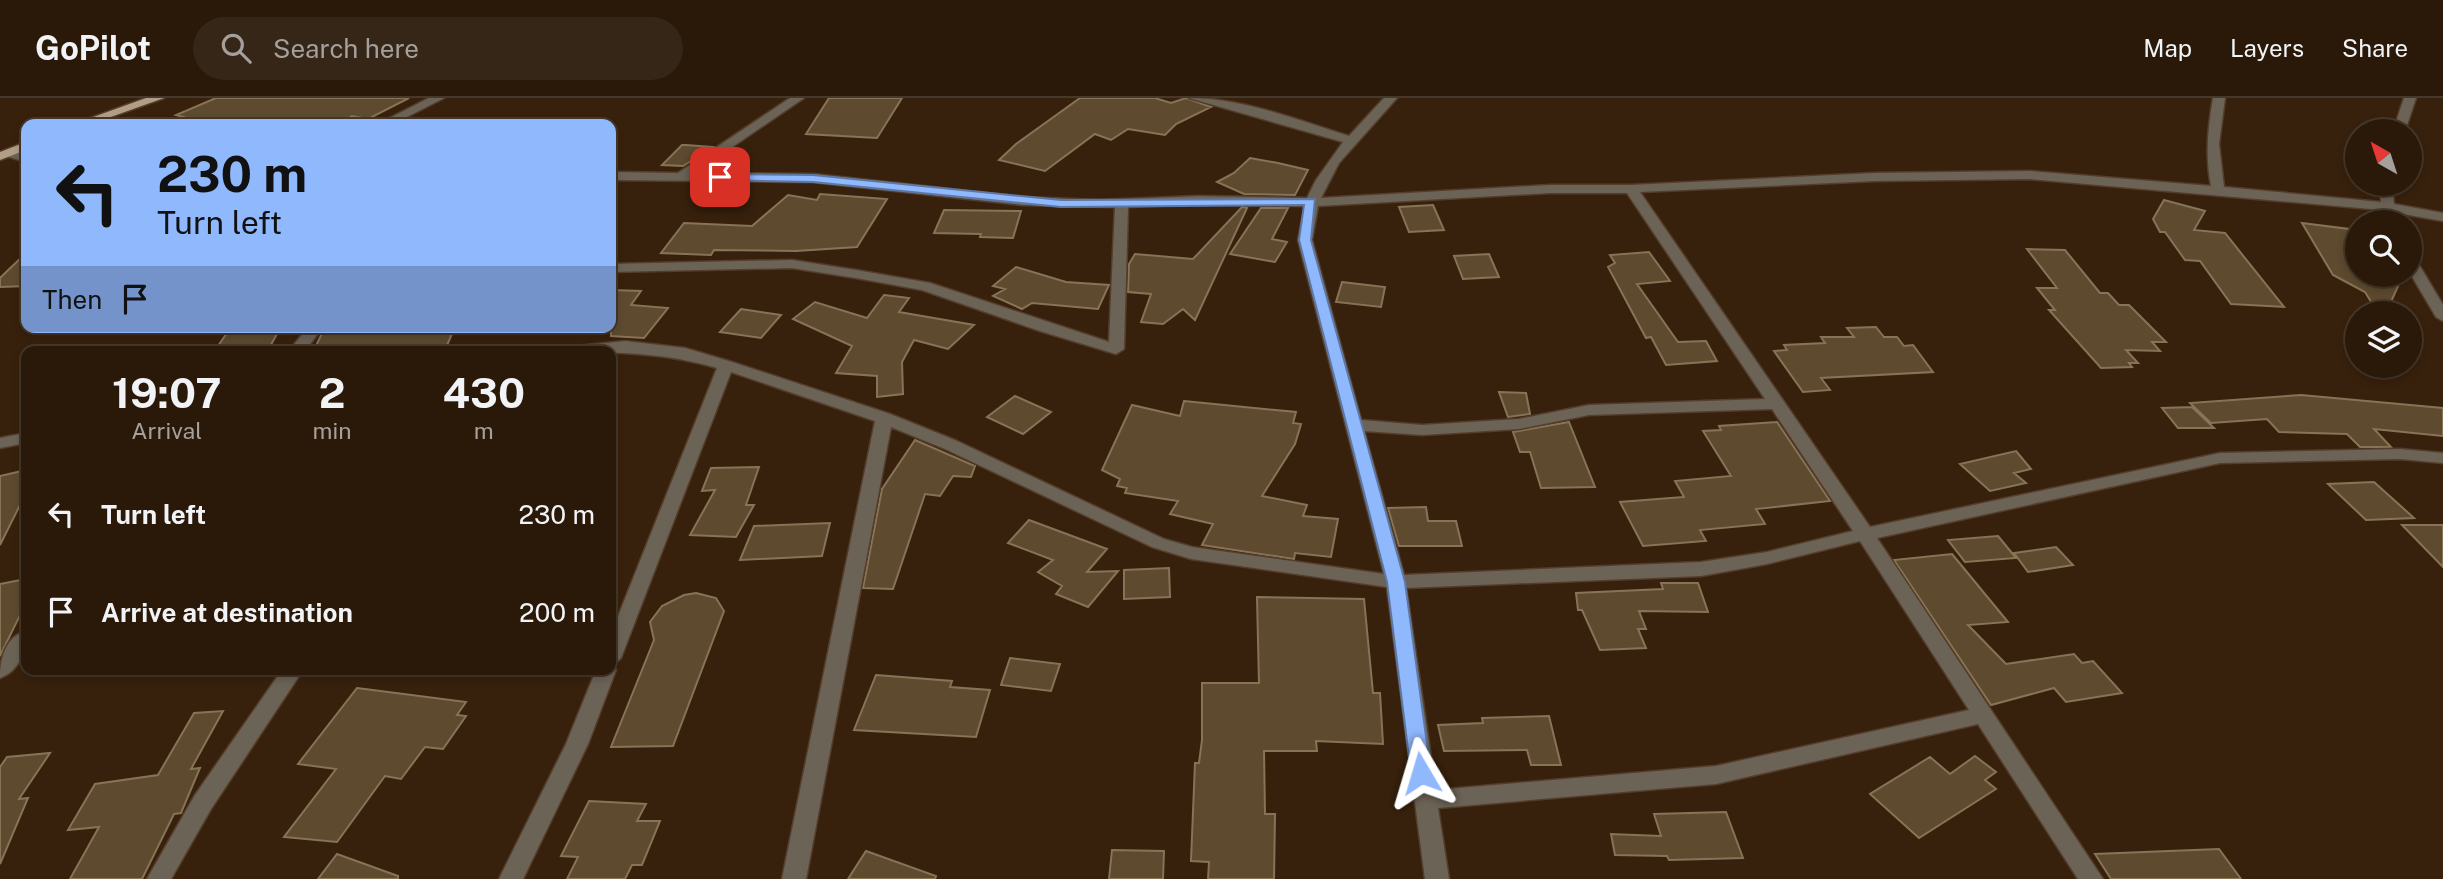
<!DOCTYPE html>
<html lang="en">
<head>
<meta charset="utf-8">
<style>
	:root { --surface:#2a1909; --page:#362617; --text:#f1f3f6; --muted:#a5a09c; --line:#46382a }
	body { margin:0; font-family:"Public Sans",sans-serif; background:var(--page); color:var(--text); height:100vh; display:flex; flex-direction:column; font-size:26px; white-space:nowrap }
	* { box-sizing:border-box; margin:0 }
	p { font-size:23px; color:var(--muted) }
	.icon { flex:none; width:38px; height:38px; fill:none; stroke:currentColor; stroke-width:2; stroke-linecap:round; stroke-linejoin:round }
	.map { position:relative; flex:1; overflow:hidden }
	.panel { position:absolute; left:21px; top:248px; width:595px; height:329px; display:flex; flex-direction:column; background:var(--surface); border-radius:14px; box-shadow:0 4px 10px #0003,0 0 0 2px var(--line) }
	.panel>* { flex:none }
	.top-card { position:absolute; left:21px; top:21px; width:595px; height:214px; border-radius:14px; box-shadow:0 4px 10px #0003,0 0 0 2px var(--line); background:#90b8fd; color:#111; overflow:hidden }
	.needle { width:46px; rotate:321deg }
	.tools { position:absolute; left:2345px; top:21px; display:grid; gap:14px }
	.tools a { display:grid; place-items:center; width:77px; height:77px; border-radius:50%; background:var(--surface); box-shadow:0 4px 10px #0003,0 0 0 2px var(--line); font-size:35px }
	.pin { position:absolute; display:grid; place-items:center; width:60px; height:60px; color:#fff; margin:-30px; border-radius:14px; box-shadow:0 4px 10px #0006 }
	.me { position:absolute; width:77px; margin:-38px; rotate:353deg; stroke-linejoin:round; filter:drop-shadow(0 0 5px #0008) }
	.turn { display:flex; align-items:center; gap:24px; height:147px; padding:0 21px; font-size:32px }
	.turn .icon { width:91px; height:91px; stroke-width:2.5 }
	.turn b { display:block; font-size:49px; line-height:60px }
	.then { display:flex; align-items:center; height:66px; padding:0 21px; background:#0003; gap:14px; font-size:26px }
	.eta { display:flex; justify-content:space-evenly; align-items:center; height:119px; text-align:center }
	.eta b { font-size:42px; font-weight:700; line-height:49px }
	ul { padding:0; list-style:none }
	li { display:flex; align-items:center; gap:21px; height:98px; padding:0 21px }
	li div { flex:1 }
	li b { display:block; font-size:26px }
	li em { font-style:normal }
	header { display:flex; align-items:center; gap:42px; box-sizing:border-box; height:98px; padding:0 35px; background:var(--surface); border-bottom:2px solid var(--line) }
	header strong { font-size:33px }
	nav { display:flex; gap:38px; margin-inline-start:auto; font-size:24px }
	.search { width:490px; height:63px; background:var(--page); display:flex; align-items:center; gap:18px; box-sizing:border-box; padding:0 24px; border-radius:38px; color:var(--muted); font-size:26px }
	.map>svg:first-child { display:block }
</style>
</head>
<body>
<header>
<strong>GoPilot</strong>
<div class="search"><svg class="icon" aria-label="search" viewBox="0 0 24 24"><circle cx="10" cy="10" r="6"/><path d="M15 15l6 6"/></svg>Search here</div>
<nav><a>Map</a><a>Layers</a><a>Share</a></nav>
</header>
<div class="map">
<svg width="2443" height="781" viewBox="0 0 2443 781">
	<rect width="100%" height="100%" fill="#38210c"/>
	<path fill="#5d4a2f" stroke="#877356" stroke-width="2" d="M216 0H409L368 21 352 18 342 24 324 20 312 26 301 23 294 26H208L176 17Z
		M829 0H902L877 40 806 36Z
		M1080 0H1155L1171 5 1186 0 1211 9 1176 26 1165 37 1128 31 1111 42 1095 36 1045 73 999 62 1016 46Z
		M682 47H686L713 49 683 68 662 67Z
		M1250 60 1278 65 1308 72 1295 97 1244 96 1217 84 1234 75Z
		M820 96 887 101 857 149 796 153 714 152 711 157 661 155 684 125 752 128 788 97 817 102Z
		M2164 102 2205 113 2194 132 2225 135 2284 209 2231 206 2200 163 2185 162 2165 134H2160L2153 121Z
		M1433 107 1444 132 1409 134 1399 109Z
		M1242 109 1247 110 1195 222 1183 211 1163 226 1141 224 1151 196 1128 194 1129 166 1135 156 1193 161Z
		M1261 110H1288L1272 141 1287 144 1275 164 1230 156Z
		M944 112 1021 113 1013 140 980 139 981 136 934 135Z
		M2302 125 2357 132V177H2388L2399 186 2386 215H2378L2365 194 2333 177Z
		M2027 151 2065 152 2100 195H2108L2119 207H2129L2166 244H2152L2160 253 2126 252 2138 265H2129L2132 269 2101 270 2049 212H2055L2037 190H2057Z
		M1649 154 1670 183 1637 186 1678 244 1706 243 1717 263 1666 267 1651 239 1646 240 1608 169 1615 165 1610 157Z
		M26 155V188L0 189V180Z
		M1489 156 1499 179 1463 181 1454 158Z
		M1016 169 1066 184 1109 187 1098 211 1032 205 1022 211 993 198 1005 191 993 188Z
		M1342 184 1385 189 1381 209 1336 204Z
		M611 192 641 193 631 207 668 210 644 240 611 238Z
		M884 197 909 200 899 214 974 227 948 251 914 242 902 264 903 296 877 299V278L836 275 852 248 793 221 815 204 867 220Z
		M741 211 781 217 761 240 720 234Z
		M231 229H281L268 252 214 254Z
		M325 229H455L445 252 313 254Z
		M1876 229 1884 239H1897L1904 248 1913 247 1933 274 1821 280 1830 292 1803 294 1774 253 1787 252 1784 247 1825 245 1821 239H1854L1847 230Z
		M1499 294 1526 295 1530 316 1508 319Z
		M2301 297 2443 310V338L2374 331 2391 349H2360L2347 336 2279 334 2267 321 2211 325 2190 305Z
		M1015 298 1051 314 1023 336 987 319Z
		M1184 303 1296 314 1293 325 1301 326 1295 346 1262 398 1307 407 1303 418 1338 421 1331 459 1295 455 1294 461 1202 447 1213 426 1170 416 1178 403 1125 395 1127 390 1117 388 1120 381 1102 372 1132 307 1180 318Z
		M2192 309 2214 330H2178L2162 310Z
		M1569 324 1595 389 1541 390 1530 354H1520L1513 334Z
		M1777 324 1830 403 1756 411 1765 426 1700 432 1706 443 1643 448 1620 404 1684 399 1675 383 1731 378 1703 333 1721 332 1719 328Z
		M915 342 975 368 971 379 953 378 940 398 925 396 893 491 863 490 882 391Z
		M2016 353 2031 371 2014 375 2026 385 1990 393 1960 366Z
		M759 369 746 407H754L736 439 690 437 715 392 702 393 711 370Z
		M26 372V395L0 447V378Z
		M2374 384 2414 420 2366 422 2328 386Z
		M1426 409 1428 423H1456L1462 448H1399L1388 410Z
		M1029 422 1107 451 1087 474 1118 473 1088 509 1056 496 1062 488 1038 474 1053 462 1008 445Z
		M830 425 822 458 740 462 754 428Z
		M2402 427H2443V469Z
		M1998 438 2016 460 1965 464 1948 442Z
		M2056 449 2073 467 2028 474 2014 455Z
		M1952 456 2008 524 1968 527 2006 566 2074 556 2082 565 2093 563 2122 595 2066 604 2054 590 1991 607 1894 462Z
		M1169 470 1170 499 1124 501V472Z
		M26 481V512L22 513 0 558V486Z
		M1661 485H1698L1708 514 1639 513 1646 531H1638L1646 550 1600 552 1582 512H1578L1576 495 1663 491Z
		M696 495 716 500 724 513 673 648 611 649 654 542 650 524 662 508 684 497Z
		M1257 499 1364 501 1373 595H1380L1383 646 1316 643 1317 653H1264L1265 716H1275L1274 781H1208L1209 764 1191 763 1195 665H1199L1202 642V585H1259Z
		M1010 560 1060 566 1051 593 1001 587Z
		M876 577 952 583 950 589 990 592 976 639 854 632Z
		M357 590 466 604 457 617 466 618 443 651 425 649 401 681 385 678 337 744 284 739 336 671 298 666Z
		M223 613 191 671 200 670 181 715 174 716 142 781H70L99 729 68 732 95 686 158 677 194 615Z
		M1549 618 1561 667H1531L1527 652 1444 653 1438 627 1483 625 1482 620Z
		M50 655 19 701 28 700 0 766V669L7 659Z
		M1975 658 1996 674 1985 682 1996 691 1919 740 1870 696 1930 659 1950 676Z
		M589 703 646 706 637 723H660L642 767H632L625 781H567L578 759 561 758Z
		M1726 714 1743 760 1669 762 1667 758 1615 757 1611 736 1661 738 1654 716Z
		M2219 751 2241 781H2111L2095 756Z
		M1112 752 1164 753 1163 781H1109Z
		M866 753 936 778 935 781H848Z
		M337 756 398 778V781H318Z"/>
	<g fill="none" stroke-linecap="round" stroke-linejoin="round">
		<g stroke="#543e2b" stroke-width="3">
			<path id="minor" d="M429 0H444L393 26H378Z
				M790 0H804L694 75 813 76 1022 99 1099 102 1199 98 1307 100 1316 82 1343 44 1189 0C1243 0 1297 22 1349 38L1384 0H1397L1339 65 1321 100 1550 87H1631L1875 75 2030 73 2211 88C2205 58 2208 29 2213 0H2225L2219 46 2224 89 2381 104 2380 86H2392L2394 106 2443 115V123L2397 115 2401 124H2387L2383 112 2030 81 1875 83 1640 94 1870 429 2220 355 2400 351 2443 355V365L2400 361 2220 365 1877 440 2103 781H2078L1978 626 1716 686 1438 710 1449 781H1425L1387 489 1191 461 1152 449 945 351 891 329 806 781H782L875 323 731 274 621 560 613 567 616 572 588 646 523 781H499L566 646 596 572H611V536L717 270C660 253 606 254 547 254L550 251 625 243 685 250 732 264 890 316 957 343 1164 441 1192 449 1384 476 1298 142 1305 108 1199 106 1128 109 1124 251 1116 256 1040 233 922 192 856 180 792 170 611 174V166L792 162 856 172 930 185 1109 244 1115 109 1022 107 813 84 611 82V74L678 75ZM1550 95H1627L1765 301 1589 307 1519 321 1422 327 1361 322 1312 142 1318 108ZM1772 311 1853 433 1767 454 1701 464 1404 477 1364 333 1422 337 1519 331 1589 317ZM1860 443 1969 612 1716 668 1436 692 1406 490 1701 478 1767 466Z
				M2404 0H2416L2405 33H2393Z
				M10 51 26 56V64L6 58V52Z
				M2410 159 2415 160 2443 207V223L2436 219 2410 175Z
				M308 229H323L304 254H288Z
				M26 335V345L0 350V340Z
				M26 533C27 551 20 573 0 580 0 561 5 539 26 533Z
				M282 572H303L211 711 171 781H147L195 697Z"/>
		</g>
		<g stroke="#543e2b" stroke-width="3">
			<path id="major" d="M146 0H164L91 26H74Z
				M26 44V52L0 62V54Z"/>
		</g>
		<use href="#minor" fill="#6c6357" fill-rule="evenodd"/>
		<use href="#major" fill="#b29e86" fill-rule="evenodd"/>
	</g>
	<path fill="#90b8fd" stroke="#5e78a4" stroke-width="2" d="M720 76 813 77 1061 102 1315 101 1311 142 1405 484 1431 675 1428 681H1414L1411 675 1387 484 1299 142 1304 107 1061 109 813 84 716 82V77Z"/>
</svg>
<div class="tools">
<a><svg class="needle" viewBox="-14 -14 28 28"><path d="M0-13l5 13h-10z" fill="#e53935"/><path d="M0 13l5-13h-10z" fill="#a5a09c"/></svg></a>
<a><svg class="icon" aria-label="search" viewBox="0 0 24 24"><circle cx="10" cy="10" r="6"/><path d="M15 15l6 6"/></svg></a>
<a><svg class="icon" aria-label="layers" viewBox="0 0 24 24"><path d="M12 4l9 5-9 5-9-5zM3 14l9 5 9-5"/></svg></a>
</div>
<div class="pin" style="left:720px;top:79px;background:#d93025"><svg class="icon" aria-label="arrive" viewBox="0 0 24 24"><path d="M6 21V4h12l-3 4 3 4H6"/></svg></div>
<svg class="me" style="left:1421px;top:675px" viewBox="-20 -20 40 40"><path d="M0-17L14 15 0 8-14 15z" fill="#90b8fd" stroke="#fff" stroke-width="4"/></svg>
<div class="top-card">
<div class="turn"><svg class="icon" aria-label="left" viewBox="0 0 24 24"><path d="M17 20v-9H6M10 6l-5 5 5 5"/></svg><div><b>230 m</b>Turn left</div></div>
<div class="then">Then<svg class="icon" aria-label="arrive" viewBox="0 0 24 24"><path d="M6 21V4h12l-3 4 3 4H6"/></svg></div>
</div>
<section class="panel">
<div class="eta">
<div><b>19:07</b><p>Arrival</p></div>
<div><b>2</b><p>min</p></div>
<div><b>430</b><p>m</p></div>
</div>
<ul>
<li><svg class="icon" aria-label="left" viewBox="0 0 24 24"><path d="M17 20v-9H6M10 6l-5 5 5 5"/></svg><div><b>Turn left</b></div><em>230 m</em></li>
<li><svg class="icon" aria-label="arrive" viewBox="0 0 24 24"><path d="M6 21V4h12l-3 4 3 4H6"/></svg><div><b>Arrive at destination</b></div><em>200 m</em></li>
</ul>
</section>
</div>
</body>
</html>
